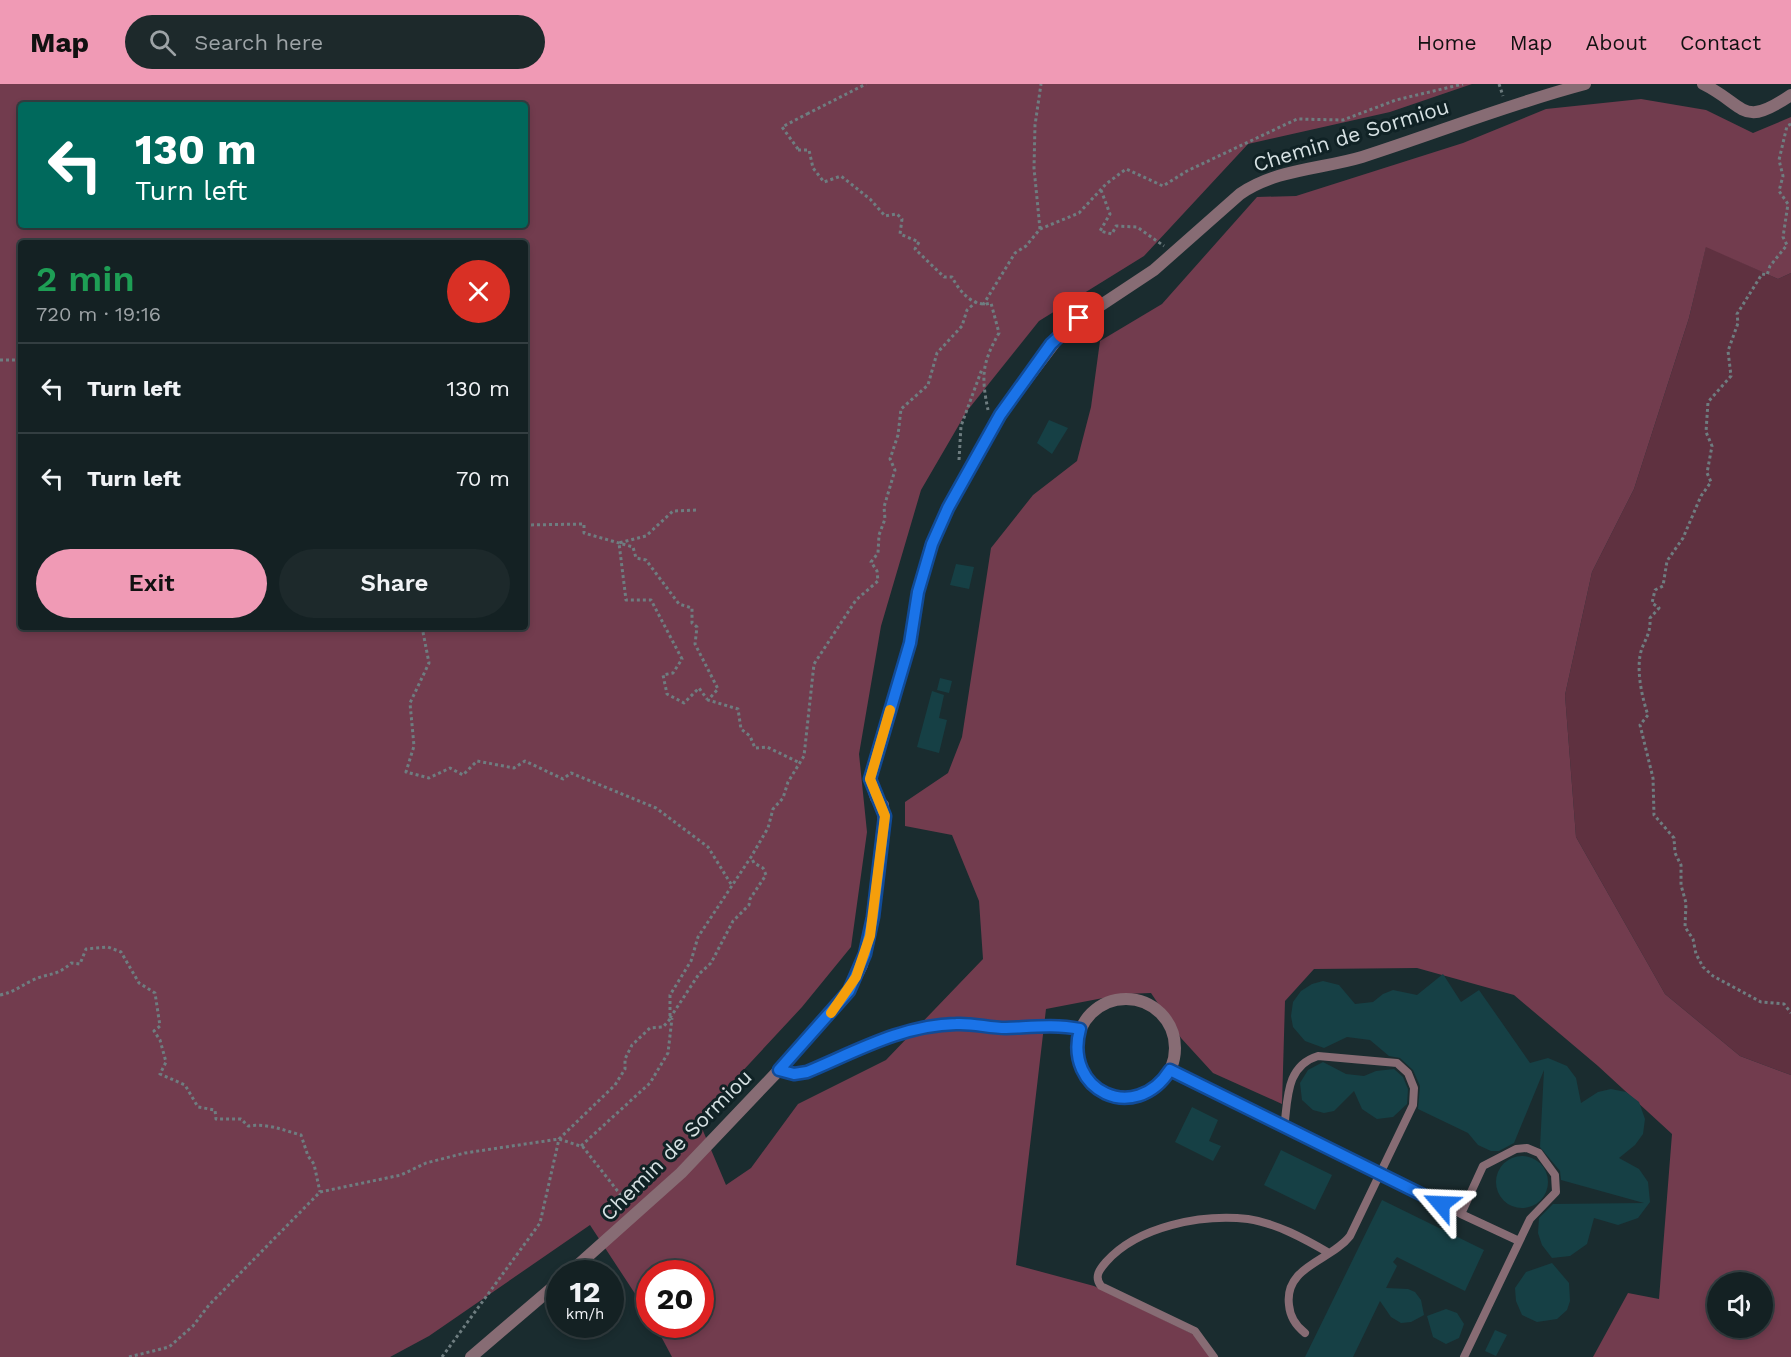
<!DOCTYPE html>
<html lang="en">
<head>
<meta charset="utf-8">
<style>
	:root { --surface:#142123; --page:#1d292b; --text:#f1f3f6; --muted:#9da3a6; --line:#333e41; --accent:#f09ab5 }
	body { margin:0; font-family:"Work Sans",sans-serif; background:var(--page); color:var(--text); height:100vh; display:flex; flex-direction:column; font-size:22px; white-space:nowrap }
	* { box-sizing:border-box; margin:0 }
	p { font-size:20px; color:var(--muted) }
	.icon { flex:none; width:33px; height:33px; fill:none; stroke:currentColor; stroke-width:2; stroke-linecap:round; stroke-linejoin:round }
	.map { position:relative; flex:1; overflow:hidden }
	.drawer { position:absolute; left:18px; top:156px; width:510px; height:390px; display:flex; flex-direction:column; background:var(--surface); border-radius:6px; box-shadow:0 3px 9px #0003,0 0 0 2px var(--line) }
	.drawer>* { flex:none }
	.banner { position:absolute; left:18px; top:18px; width:510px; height:126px; border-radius:6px; box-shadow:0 3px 9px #0003,0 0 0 2px var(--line); background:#00695c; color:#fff; overflow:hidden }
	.tools { position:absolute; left:1707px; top:1188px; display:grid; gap:12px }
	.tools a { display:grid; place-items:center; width:66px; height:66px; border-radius:50%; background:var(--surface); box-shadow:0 3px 9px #0003,0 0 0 2px var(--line); font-size:30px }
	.speed { position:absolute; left:546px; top:1176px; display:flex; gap:12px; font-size:30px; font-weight:700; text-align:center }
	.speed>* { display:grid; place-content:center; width:78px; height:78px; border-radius:50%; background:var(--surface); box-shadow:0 3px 9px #0003,0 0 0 2px var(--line); line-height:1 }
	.speed small { font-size:15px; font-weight:400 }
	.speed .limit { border:9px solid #d22; background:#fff; color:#111 }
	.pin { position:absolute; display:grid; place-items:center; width:51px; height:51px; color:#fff; margin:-26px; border-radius:12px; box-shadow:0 3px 9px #0006 }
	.me { position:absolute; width:66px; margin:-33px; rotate:296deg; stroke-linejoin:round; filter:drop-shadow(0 0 4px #0008) }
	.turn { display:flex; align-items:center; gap:21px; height:126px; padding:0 18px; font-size:27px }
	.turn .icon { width:78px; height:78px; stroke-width:2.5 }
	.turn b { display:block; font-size:42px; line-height:51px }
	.round { display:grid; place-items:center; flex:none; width:63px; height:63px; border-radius:32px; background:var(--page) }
	.headline { display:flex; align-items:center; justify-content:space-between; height:102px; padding:0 18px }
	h1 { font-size:36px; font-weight:600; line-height:45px; color:#1e9e55 }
	.action { display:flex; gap:12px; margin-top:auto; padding:12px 18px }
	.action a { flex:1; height:69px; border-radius:36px; background:var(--accent); color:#111; font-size:24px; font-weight:600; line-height:69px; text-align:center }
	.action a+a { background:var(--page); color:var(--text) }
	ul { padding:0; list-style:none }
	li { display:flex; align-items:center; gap:18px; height:90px; padding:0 18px; border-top:2px solid var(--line) }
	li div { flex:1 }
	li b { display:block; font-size:22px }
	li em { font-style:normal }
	header { display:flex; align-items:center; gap:36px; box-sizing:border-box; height:84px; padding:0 30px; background:var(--accent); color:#111 }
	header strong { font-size:28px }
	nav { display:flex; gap:33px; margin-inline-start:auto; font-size:21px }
	.search { width:420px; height:54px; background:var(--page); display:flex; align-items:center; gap:15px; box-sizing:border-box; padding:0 21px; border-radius:33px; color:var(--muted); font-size:22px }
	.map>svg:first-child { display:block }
</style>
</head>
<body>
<header>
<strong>Map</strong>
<div class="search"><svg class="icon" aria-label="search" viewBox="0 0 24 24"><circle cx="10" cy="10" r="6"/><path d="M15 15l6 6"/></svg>Search here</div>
<nav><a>Home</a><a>Map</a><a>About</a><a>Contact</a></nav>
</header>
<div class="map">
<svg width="1791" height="1273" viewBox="0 0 1791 1273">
	<rect width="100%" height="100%" fill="#1a2c2f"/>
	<path fill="#5f3140" d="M1706 162 1778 195 1791 189V991L1740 972 1665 910 1576 753 1565 611 1592 488 1634 405 1689 234Z"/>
	<path fill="#723c4e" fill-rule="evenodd" d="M0 0H1472L1390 28 1248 60 1144 172 1039 237 967 327 921 406 881 542 859 670 867 748 851 863 802 923 698 1035 726 1101 751 1084 798 1020 886 976 983 875 979 817 952 751 905 742V718L948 689 962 653 991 464 1033 411 1077 377 1091 323 1100 257 1162 220 1257 113 1296 112 1463 59 1546 25 1641 15 1706 26 1753 49 1791 33V189L1778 195 1706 163 1689 234 1634 405 1592 488 1565 611 1576 753 1665 910 1740 972 1791 991V1273H1593L1628 1209 1659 1215 1672 1050 1598 982 1514 911 1417 884 1314 885 1285 917 1282 1020 1213 989 1181 954 1151 909 1124 910 1046 925 1016 1181 1094 1202 1203 1255 1211 1273H672L655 1241 700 1240V1190H650L649 1231 590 1141 429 1252 390 1273H0ZM21 21H525V141H21ZM21 159H525V543H21ZM1718 1198H1762V1244H1718Z"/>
	<path fill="#164045" d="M1049 336 1068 344 1052 370 1037 359Z
		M956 480 974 483 969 505 950 501Z
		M940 594 952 597 949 609 937 606Z
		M932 607 944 611 939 634 947 636 939 669 917 663Z
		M1443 890 1461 918 1479 906 1530 979 1548 974 1567 982 1576 994 1581 1019 1598 1008 1611 1005 1626 1008 1639 1018 1645 1035 1643 1050 1635 1061 1619 1074 1639 1085 1648 1098 1650 1118 1638 1134 1618 1141 1594 1134 1587 1160 1570 1172 1552 1174 1542 1161 1538 1149 1539 1134 1553 1120 1644 1119 1561 1096 1560 1087 1540 1063 1544 986 1514 1059 1499 1067H1491L1478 1061 1468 1049 1418 1025 1420 1002 1413 986 1400 974 1389 972 1370 956 1347 953 1324 964 1305 957 1293 943 1291 932 1293 918 1301 907 1312 900 1323 897 1339 901 1355 920 1373 918 1383 910 1393 906 1417 911Z
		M1323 978 1346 990 1364 992 1376 987 1394 985 1403 993 1408 1005 1407 1020 1393 1033 1377 1035 1362 1025 1354 1007 1334 1027 1324 1029 1313 1026 1302 1016 1300 999 1308 986Z
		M1192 1023 1218 1036 1209 1057 1221 1062 1213 1077 1175 1058Z
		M1281 1066 1332 1091 1315 1126 1264 1101Z
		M1496 1098a26 26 0 1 1 52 0a26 26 0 1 1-52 0Z
		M1382 1116 1484 1166 1465 1207 1397 1173 1393 1178 1397 1182 1386 1204 1408 1205 1415 1208 1421 1216 1424 1231 1411 1238 1401 1239 1391 1233 1380 1217 1353 1273H1305Z
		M1552 1179 1569 1199 1570 1217 1567 1226 1557 1235 1537 1238 1522 1231 1516 1217 1515 1204 1526 1188Z
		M1446 1225 1457 1229 1464 1240 1459 1254 1446 1260 1433 1253 1427 1232Z
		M1495 1246 1507 1251 1496 1272 1485 1267Z"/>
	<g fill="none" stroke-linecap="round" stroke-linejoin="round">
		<path stroke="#6e7d80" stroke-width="3" stroke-dasharray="3 3" stroke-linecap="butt" d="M1499 0 1503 12
			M807 30 866 0
			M1791 40 1787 42 1779 76 1783 92 1779 107 1788 120 1783 153 1787 161 1770 182 1767 191 1762 190 1737 230 1738 239 1728 267 1731 292 1708 318 1706 348 1712 362 1707 389 1711 398 1701 412 1683 454 1667 477 1663 502 1655 506 1652 519 1659 524 1650 534C1651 553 1642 558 1640 572 1637 589 1642 614 1648 631L1640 641 1653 694 1654 731 1674 754 1675 769 1681 781V801L1686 819 1685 843 1693 855 1696 870 1703 883 1713 892 1761 918 1784 920 1791 929
			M798 65 782 43 807 30
			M798 66H809L813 84 824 98 841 92 870 115 885 132 897 130 902 135 900 150 919 158 915 165 944 193H952C960 208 973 224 991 219L999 249C982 279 981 292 988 326
			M1101 106 1110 130 1100 147 1112 150 1116 142 1137 143 1164 162
			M1040 145 1034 84 1035 41 1041 0
			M983 221 1015 169 1026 162 1040 145 1079 129 1106 100 1126 85 1163 102 1187 87 1297 35 1343 36 1396 16 1463 0
			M0 276H21
			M959 376 961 342 982 285
			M696 426 673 427 646 452 619 459 626 516H651L682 575 673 589 663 591 667 610 684 619 699 604 707 615
			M525 441 584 440V449L633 463 636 474 646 476 679 520 692 524V539L697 543 695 560 718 605 708 616 738 625 741 645 750 652 755 664 767 663 800 679
			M426 543 423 548 429 579 410 619 414 662 406 688 429 694 450 684 463 691 477 677 514 684 525 677 563 695 571 689 656 724 708 763 731 800
			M0 911C14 908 19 903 31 897 48 888 55 894 71 879L80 880 86 865 108 863 121 868 139 899 155 909 160 942 154 947 160 956 166 978 160 990 185 1001 198 1023 215 1026 216 1035H241L248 1042C267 1039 283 1046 301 1051L308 1072 314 1080 320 1108
			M670 934 699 890 711 879 733 837 749 821 750 815 766 791 763 784 754 779 751 773
			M581 1062 650 999 668 969 672 934
			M129 1273 169 1263 193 1242 209 1221 320 1108 401 1091 426 1079 465 1069 559 1055 583 1063 627 1119
			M442 1273 540 1139 559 1055 615 1001 625 985V975L632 961 650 944 663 943 670 935V911L691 877 698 853 751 773 768 744 773 725 783 714 788 698 804 672 814 580 856 516 878 497 877 487 871 478 878 469 879 451 885 435 884 423 895 386 890 375 898 351 901 325 928 301 937 269 962 242 967 226 977 217"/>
		<path stroke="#876c74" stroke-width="8" d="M1170 986 1282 1044 1461 1130 1483 1082 1516 1065 1527 1064 1539 1069 1555 1091 1556 1108 1530 1135 1464 1273
			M1284 1045C1288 1016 1285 982 1318 972L1397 979 1408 989 1414 1004 1413 1021 1350 1152C1331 1177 1284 1182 1289 1221 1290 1233 1296 1242 1305 1249
			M1461 1130 1519 1157
			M1214 1273 1195 1247 1101 1202C1094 1193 1099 1186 1106 1178 1138 1142 1201 1130 1248 1135 1276 1139 1305 1155 1329 1169"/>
		<path stroke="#876c74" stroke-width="12" d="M1703 0C1747 22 1741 45 1791 11
			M1077 964a49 49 0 1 1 98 0a49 49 0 1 1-98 0Z
			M779 986 793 990 807 988C855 967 903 941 956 940 973 939 989 944 1006 944 1032 943 1055 941 1080 945
			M568 1190 681 1089 779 986 849 907 862 881 870 852 884 746 883 721 876 714 870 695 910 559 918 508 931 460 948 424 1000 331 1065 245 1154 186 1240 110C1276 85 1322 85 1362 73 1437 49 1509 20 1585 0
			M471 1273 560 1197"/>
	</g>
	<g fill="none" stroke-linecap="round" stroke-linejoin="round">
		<g stroke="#114b97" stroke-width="15">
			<path id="route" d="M1079 234 1051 260 1000 331 948 424 932 460 918 508 910 559 870 695 885 732 873 833 865 870 849 907 779 986 794 990 807 988C855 968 902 941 956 940 973 939 989 944 1006 944 1032 943 1055 940 1080 945 1063 1007 1135 1041 1170 986L1441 1120"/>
		</g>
		<use href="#route" stroke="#1a73e8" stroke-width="10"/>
		<path stroke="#f59e0b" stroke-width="10" d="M831 929 856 893 870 852 885 732 870 695 890 626"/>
	</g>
	<g text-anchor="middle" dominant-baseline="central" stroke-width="6" stroke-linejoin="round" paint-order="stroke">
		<g font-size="21" fill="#d6e1e3" stroke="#102225">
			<text transform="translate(1351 51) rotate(-17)">Chemin de Sormiou</text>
			<text transform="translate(676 1061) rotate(-45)">Chemin de Sormiou</text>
		</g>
	</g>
</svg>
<div class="tools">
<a><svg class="icon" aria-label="sound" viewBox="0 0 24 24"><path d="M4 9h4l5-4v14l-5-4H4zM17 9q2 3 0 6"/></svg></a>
</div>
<div class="speed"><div>12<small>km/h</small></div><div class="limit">20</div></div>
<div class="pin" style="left:1079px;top:234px;background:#d93025"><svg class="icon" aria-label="arrive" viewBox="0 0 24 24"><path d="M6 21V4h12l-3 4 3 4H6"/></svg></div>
<svg class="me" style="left:1441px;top:1120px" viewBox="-20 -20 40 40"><path d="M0-17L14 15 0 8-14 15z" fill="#1a73e8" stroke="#fff" stroke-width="4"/></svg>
<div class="banner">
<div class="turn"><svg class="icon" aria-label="left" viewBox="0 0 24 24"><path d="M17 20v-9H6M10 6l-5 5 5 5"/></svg><div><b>130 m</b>Turn left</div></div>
</div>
<section class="drawer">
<div class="headline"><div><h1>2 min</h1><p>720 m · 19:16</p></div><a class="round" style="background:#d93025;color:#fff"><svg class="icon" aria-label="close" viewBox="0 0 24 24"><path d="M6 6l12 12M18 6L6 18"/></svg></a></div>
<ul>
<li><svg class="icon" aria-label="left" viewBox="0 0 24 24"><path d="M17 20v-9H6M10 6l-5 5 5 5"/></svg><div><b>Turn left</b></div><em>130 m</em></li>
<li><svg class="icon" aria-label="left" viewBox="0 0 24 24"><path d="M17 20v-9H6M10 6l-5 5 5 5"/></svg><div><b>Turn left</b></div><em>70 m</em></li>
</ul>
<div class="action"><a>Exit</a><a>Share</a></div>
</section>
</div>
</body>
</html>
